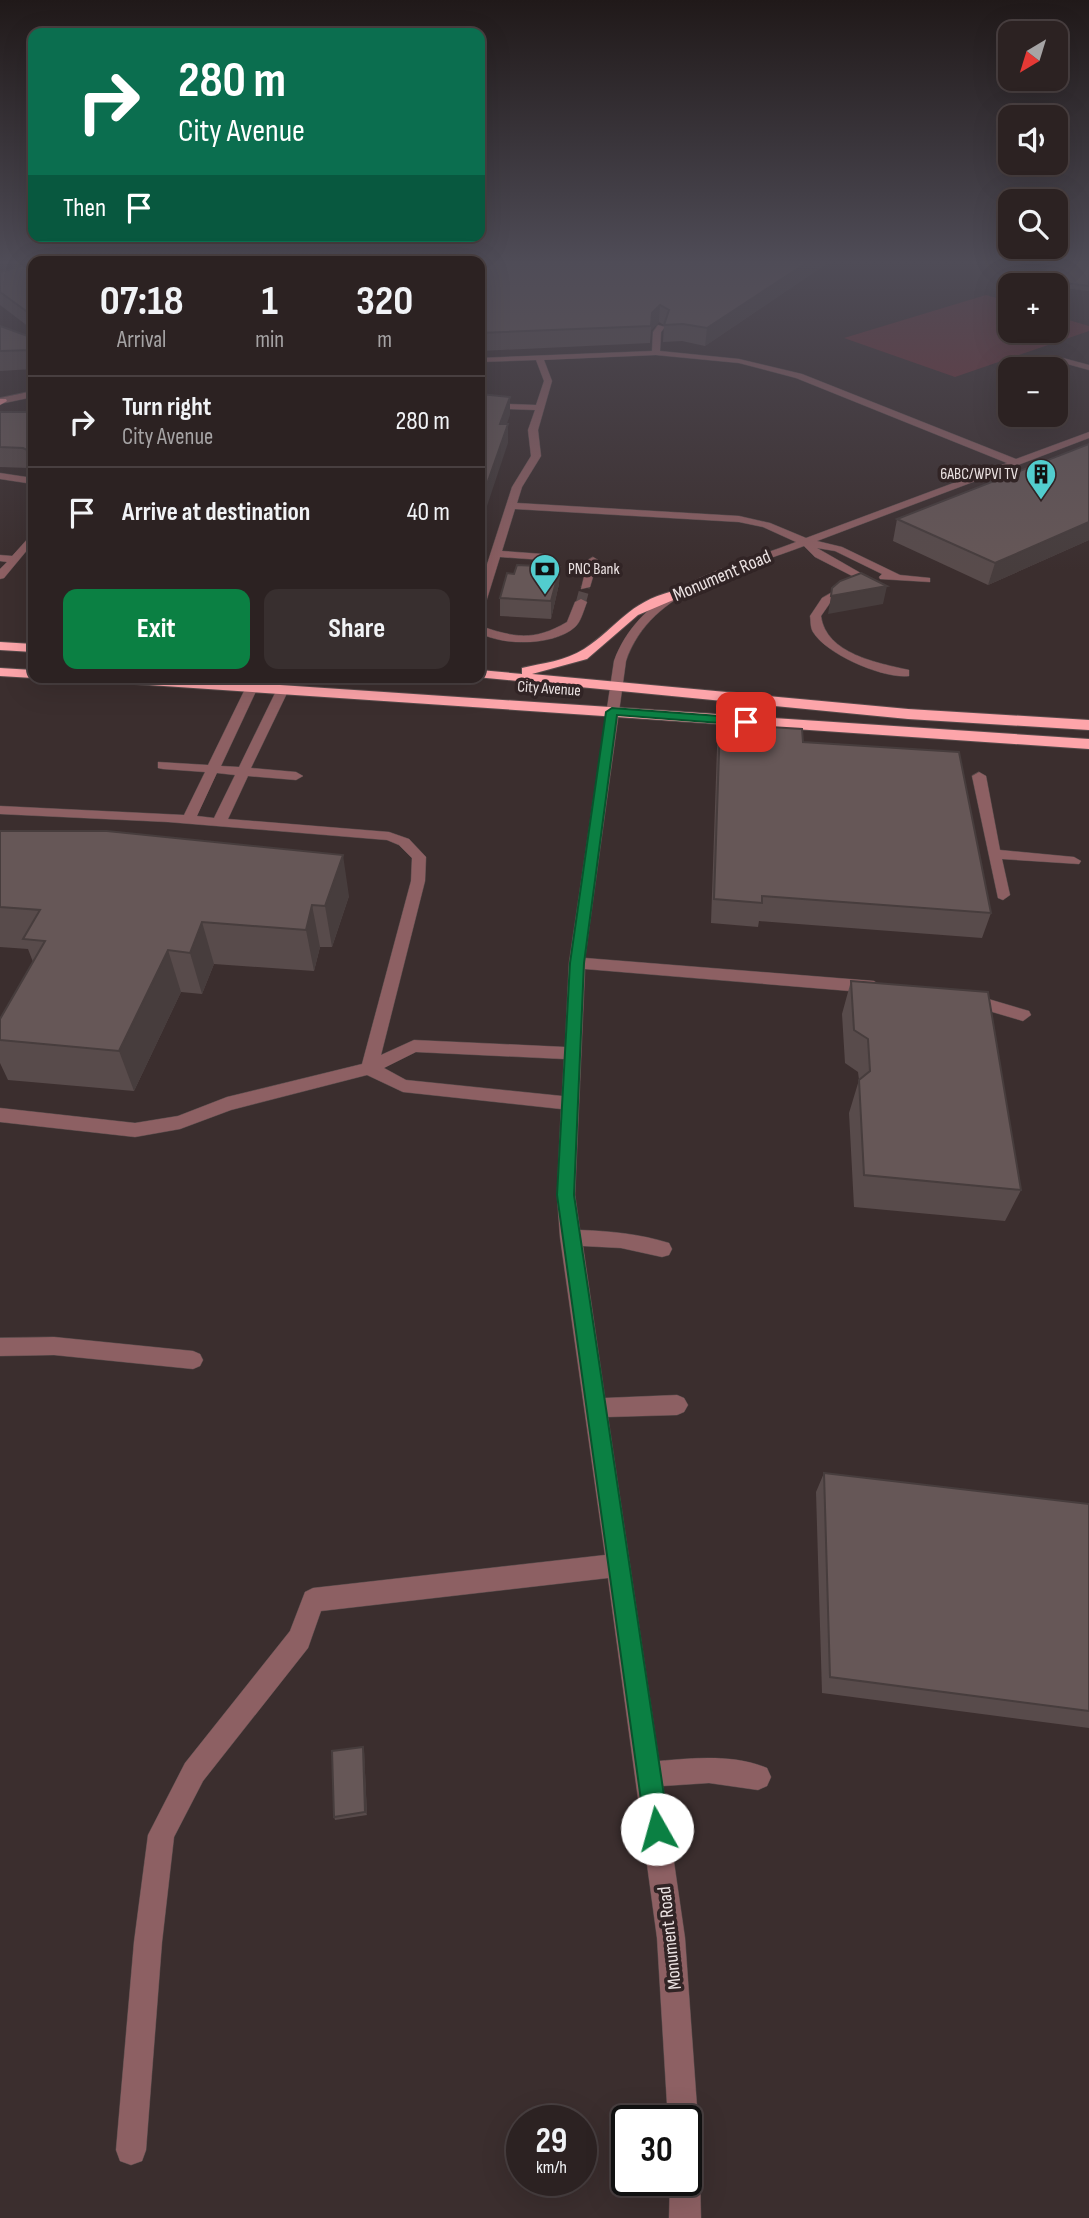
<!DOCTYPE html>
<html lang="en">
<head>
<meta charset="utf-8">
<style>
	:root { --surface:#2c2222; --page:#382f2f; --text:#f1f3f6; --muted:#a6a4a5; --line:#483f40; --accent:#0b8043 }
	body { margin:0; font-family:"Sofia Sans Condensed",sans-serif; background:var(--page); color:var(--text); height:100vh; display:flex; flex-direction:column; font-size:26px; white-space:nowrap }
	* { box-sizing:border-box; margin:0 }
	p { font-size:23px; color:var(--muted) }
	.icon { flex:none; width:38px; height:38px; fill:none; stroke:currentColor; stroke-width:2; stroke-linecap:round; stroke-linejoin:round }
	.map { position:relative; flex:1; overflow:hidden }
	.drawer { position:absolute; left:28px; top:256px; width:457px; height:427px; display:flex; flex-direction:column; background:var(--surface); border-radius:14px; box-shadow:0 7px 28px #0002,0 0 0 2px var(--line) }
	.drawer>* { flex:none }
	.hud { position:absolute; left:28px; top:28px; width:457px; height:214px; border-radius:14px; box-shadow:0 7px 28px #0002,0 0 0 2px var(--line); background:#0b6e4f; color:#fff; overflow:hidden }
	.needle { width:46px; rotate:218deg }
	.controls { position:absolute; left:998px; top:21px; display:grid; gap:14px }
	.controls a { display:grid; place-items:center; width:70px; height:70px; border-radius:14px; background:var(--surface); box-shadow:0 7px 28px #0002,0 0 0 2px var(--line); font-size:35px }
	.speed { position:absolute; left:506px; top:2105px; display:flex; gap:14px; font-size:35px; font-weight:700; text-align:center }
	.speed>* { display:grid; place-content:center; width:91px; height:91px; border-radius:50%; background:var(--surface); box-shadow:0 7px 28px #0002,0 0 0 2px var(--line); line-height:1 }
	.speed small { font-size:18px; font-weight:400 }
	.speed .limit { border:4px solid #111; border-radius:10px; background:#fff; color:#111 }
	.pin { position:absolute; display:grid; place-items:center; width:60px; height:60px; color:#fff; margin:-30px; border-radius:14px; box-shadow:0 4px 10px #0006 }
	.me { position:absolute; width:77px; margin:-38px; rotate:353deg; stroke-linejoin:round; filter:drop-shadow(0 0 5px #0008) }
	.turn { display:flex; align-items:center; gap:24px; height:147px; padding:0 35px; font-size:32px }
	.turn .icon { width:91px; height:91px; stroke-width:2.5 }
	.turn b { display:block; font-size:49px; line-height:60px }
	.then { display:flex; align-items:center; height:66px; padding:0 35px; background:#0003; gap:14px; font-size:26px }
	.eta { display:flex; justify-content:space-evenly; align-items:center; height:119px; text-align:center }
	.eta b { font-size:42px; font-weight:700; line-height:49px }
	.primary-button { display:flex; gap:14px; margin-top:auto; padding:14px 35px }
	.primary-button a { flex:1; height:80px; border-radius:14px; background:var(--accent); color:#fff; font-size:28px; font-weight:700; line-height:80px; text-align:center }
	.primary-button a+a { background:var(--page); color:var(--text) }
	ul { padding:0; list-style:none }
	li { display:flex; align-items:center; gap:21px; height:91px; padding:0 35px; border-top:2px solid var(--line) }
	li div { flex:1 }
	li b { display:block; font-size:26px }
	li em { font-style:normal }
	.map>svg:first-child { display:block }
</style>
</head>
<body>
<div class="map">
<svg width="1089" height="2218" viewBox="0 0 1089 2218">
	<rect width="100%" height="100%" fill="#3b2e2e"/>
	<path fill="#703137" d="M986 295 1010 302V331H1055V316L1089 326V331L955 377 844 338Z"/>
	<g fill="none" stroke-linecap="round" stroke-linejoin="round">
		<path stroke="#bb5761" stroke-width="4.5" d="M0 261 24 260"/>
		<path stroke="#564949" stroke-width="10" stroke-dasharray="10 5" stroke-linecap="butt" d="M581 602 585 587"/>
		<g stroke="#574b4b" stroke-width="1">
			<path id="minor" d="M658 325 665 327 661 332 660 351 739 359 802 374 1016 459 1089 432V438L817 541 842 547 900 575 930 578V582L880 579 879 577 882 574 835 551 817 548 871 579 862 581 815 557 804 546C739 571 651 588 626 661L585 958 874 981 882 987 874 993 585 969 575 1195 580 1230C610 1231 640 1234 669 1243L672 1249 669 1255 662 1257 621 1248 583 1246 605 1398 677 1395 684 1398 688 1405 684 1412 677 1415 608 1417 659 1761C694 1758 733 1754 767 1768L771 1777 767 1786 758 1790 709 1783 663 1786 685 1938 698 2121 694 2132 686 2135V2121H668L657 1938 608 1578 321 1611 308 1648 203 1781 174 1837 162 1942 146 2150 142 2161 131 2165 120 2161 116 2150 134 1942 148 1835 185 1763 290 1631 305 1592 313 1588 605 1555 560 1237 557 1195 561 1109 403 1092 367 1075 231 1110 180 1129 135 1137 0 1122V1108L135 1123 178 1116 227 1097 362 1064 411 881 412 858 399 845 387 840 168 822 0 814V806L184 815 205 772 163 769 158 768V762L208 765 246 687 252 683 258 687 221 766 239 767 277 689 287 686 289 689 251 768 296 772 303 776 296 780 248 776 228 819 389 832 409 839 426 857 425 881 381 1055 414 1040 565 1047 569 963 614 661C642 585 728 568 796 542L763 527 739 522 515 509 502 551 543 554 548 557 543 560 500 557 486 602V619L480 622V586L512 487 531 456 528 430 535 410 480 408V403L536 405 544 381 536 360 480 362V358L652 351 653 332ZM656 355 739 363 796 378 1007 463 806 538 770 523 739 516 517 503 522 487 541 456 538 430 552 381 544 360ZM217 773 235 775 214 818 197 816ZM416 1052 564 1059 562 1096 406 1080 384 1068Z
				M1063 358 1089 365V370L1060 362Z
				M33 391V397L0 404V398Z
				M0 473 33 478V484L0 479Z
				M33 533V543L4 578 0 579V569L7 562 0 561V555L12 556Z
				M593 557 598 560 590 587 581 589 588 560Z
				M850 582 854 583V587L830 603 821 616C826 654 878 663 909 670V676C884 679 827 655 813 632 810 627 811 621 810 616L822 598Z
				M581 599 587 602C584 609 581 622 575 627 554 646 503 646 480 633V626C514 637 533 642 567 622L575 602Z
				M979 772 986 776 1000 850 1074 857 1081 861 1079 864 1002 859 1010 895 1003 900 998 898 972 776Z
				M968 993 1029 1011 1031 1015 1023 1021 962 1003 960 999Z
				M54 1337 193 1351 200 1354 203 1360 200 1366 193 1369 54 1355 0 1356V1338Z
				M686 2165 696 2169 700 2180 701 2218H669L670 2180H686Z"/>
		</g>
		<g stroke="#574b4b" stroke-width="1">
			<path id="major" d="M0 399H6L7 401 0 405Z"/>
		</g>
		<g stroke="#574b4b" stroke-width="2">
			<path id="highway" d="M673 591 678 592V598L638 615 587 659 532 674 908 709 1089 720V730L908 719 476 677H480V670L522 674V668C543 663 565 661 584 649 619 626 627 603 673 591Z
				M0 642 33 644V652L0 650Z
				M0 668 33 670V677H37L33 678 0 676Z
				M83 677H159L1089 739V749L90 681Z"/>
		</g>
		<use href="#minor" fill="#8d6063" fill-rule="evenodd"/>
		<use href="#major" fill="#e68c92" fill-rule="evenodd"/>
		<use href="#highway" fill="#fda5aa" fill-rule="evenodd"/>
	</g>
	<path fill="#584b4b" d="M47 260H832L705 346 682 341 663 342 664 325 659 322 651 330 650 343 480 351V261Z
		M1089 260V291L1055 287V285H1040L1041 280Z
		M33 263V330L0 305V272Z
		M0 326 33 338V369L0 371Z
		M0 412H33V471L29 468 0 467Z
		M1089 444V540L988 585 893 541 897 519Z
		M560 567 559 584 551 619 500 616V598L514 574Z
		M720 724 803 742 991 913 982 938 759 921 758 927 711 923 717 748Z
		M0 831 349 896 332 947H320L314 971 214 964 202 994 181 992 134 1091 8 1080 0 1063V1019L33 962 28 949 0 947Z
		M851 981 1021 1190 1005 1221 854 1207 849 1113 859 1080 858 1072 845 1063 842 1014Z
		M824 1473 1089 1504V1728L822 1693 816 1492Z
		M364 1750 367 1815 335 1820 334 1817Z"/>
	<path fill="#473d3d" d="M811 260H832L705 346 707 328Z
		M660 305 659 322 651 330 650 343 652 313Z
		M510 397V415L500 443V424Z
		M508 424V443L480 527V504Z
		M1089 522V540L988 585 995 563Z
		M560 567 559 584 551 619V601Z
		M887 586 883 604 828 614 831 596Z
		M343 855 349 896 332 947 325 906Z
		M312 905 320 947 314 971 306 930Z
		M202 922 214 964 202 994 190 953Z
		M168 950 181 992 134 1091 119 1051Z
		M363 1747 364 1750 367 1815 365 1812Z"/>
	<path fill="#665757" stroke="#473d3d" stroke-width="2" d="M47 260H811L707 328 683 324 664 325 669 310 660 305 652 313 651 326 480 333V261H43Z
		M1051 260H1089V286L1041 280Z
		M33 263V316L0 292V272Z
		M0 326 33 338V350L0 351Z
		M480 394 510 397 500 424H508L480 504Z
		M0 412H33V453L23 448 0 447Z
		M1089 444V522L995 563 897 519Z
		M517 565 560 567 551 601 500 598 507 573 514 574Z
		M861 573 887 586 831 596 832 588 840 581Z
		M720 724 802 729 803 742 959 752 991 913 762 896V903L714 899Z
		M0 831H107L343 855 325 906 312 905 306 930 202 922 190 953 168 950 119 1051 0 1040V1019L45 941 23 939 40 910 0 907Z
		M851 981 988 992 1021 1190 864 1175 859 1080 870 1071 868 1039 854 1030Z
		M824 1473 1089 1504V1711L830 1677Z
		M363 1747 365 1812 334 1817 332 1751Z"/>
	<linearGradient id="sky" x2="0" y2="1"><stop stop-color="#201919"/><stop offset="0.46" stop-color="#4f4c57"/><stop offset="1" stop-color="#4f4c57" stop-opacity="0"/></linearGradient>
	<rect width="1089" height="570" fill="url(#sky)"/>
	<path fill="#0b8043" stroke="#07532c" stroke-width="2" d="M612 708 746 718 751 722 746 725 617 715 584 963 574 1195 669 1829 666 1837 657 1841 649 1837 645 1829 557 1195 570 963 606 712Z"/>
	<defs>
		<g id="building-pin" transform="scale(1.575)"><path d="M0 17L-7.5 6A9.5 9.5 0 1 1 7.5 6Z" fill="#52cdce" stroke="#312425"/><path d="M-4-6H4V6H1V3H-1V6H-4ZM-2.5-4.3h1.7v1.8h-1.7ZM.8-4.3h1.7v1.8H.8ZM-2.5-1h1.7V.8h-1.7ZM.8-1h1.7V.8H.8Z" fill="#111"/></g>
		<g id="bank-pin" transform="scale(1.575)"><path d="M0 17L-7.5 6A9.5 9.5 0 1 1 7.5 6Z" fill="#52cdce" stroke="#312425"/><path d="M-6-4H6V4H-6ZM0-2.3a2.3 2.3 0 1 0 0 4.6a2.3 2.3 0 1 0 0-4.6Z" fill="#111"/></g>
	</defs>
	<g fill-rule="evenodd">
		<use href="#building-pin" x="1041" y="474"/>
		<use href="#bank-pin" x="545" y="569"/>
	</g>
	<g text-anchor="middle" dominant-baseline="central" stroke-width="7" stroke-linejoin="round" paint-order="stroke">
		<g font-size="16" fill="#ece3e3" stroke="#312425" text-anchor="end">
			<text x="1018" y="474">6ABC/WPVI TV</text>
			<text x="568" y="569" text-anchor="start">PNC Bank</text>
		</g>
		<g font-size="16" fill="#ece3e3" stroke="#312425">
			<text transform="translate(549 689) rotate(4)">City Avenue</text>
		</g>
		<g font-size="19" fill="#ece3e3" stroke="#312425">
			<text transform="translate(722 576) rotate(-23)">Monument Road</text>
			<text transform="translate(670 1938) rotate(-96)">Monument Road</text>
		</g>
	</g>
</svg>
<div class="controls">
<a><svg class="needle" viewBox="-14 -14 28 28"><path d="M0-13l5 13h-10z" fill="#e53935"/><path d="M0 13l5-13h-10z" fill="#a6a4a5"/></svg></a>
<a><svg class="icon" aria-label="sound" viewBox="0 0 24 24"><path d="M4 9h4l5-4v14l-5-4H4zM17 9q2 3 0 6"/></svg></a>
<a><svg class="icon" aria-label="search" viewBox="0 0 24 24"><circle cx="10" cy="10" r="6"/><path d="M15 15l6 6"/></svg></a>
<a>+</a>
<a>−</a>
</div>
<div class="speed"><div>29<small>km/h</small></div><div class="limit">30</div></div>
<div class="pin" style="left:746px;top:722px;background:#d93025"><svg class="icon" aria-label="arrive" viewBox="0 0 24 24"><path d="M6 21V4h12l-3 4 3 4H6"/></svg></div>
<svg class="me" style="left:657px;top:1829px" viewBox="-20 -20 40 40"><circle r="19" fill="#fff"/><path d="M0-13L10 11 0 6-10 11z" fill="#0b8043"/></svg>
<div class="hud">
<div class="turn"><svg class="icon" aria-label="right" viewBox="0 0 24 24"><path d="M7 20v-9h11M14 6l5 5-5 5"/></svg><div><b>280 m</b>City Avenue</div></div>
<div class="then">Then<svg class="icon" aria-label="arrive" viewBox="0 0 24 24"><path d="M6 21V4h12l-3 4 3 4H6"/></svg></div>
</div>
<section class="drawer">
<div class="eta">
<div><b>07:18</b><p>Arrival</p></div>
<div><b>1</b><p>min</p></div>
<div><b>320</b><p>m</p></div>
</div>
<ul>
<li><svg class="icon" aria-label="right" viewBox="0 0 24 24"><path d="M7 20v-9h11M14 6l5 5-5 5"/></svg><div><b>Turn right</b><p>City Avenue</p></div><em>280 m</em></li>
<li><svg class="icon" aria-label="arrive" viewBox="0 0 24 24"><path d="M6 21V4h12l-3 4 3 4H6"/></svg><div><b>Arrive at destination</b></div><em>40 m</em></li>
</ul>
<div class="primary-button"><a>Exit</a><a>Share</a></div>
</section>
</div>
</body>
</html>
